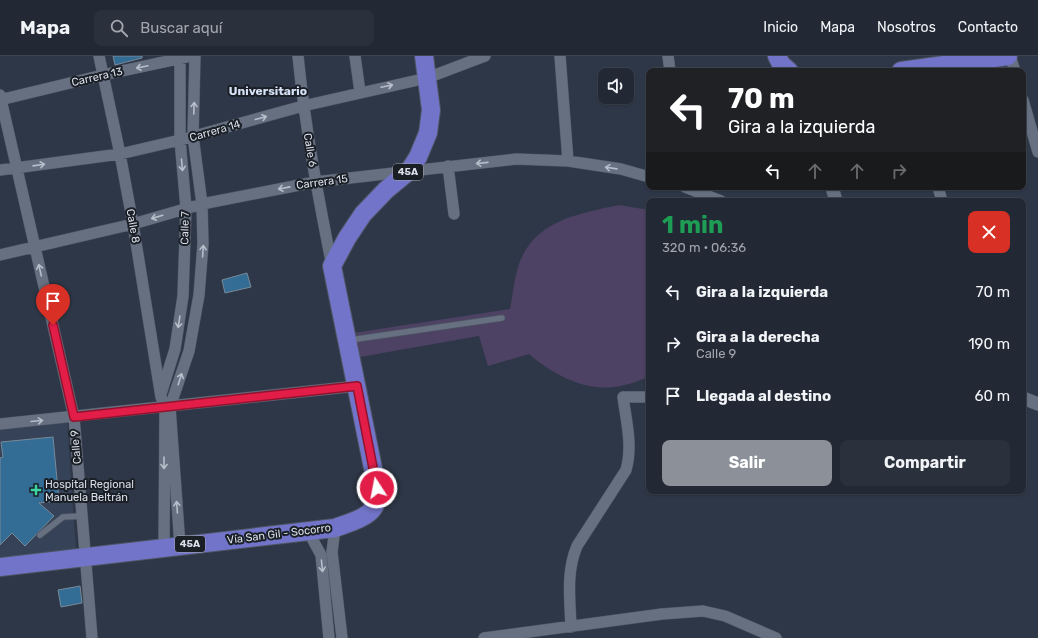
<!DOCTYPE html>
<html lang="es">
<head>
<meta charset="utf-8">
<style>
	:root { --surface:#222935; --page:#2a313d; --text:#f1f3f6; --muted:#a2a6ad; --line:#3f4550; --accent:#8c9099 }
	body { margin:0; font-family:Rubik,sans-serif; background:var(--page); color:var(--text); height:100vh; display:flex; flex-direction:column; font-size:15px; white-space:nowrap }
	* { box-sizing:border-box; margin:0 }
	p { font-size:13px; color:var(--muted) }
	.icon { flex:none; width:22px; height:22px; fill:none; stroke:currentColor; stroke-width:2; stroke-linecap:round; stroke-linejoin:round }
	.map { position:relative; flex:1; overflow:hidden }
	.side { position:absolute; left:646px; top:142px; width:380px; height:296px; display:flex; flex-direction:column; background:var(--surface); border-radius:8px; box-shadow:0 1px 3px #0004,0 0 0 1px var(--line) }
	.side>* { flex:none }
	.top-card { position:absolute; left:646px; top:12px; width:380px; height:122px; border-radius:8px; box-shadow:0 1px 3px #0004,0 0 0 1px var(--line); background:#202124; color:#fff; overflow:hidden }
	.tools { position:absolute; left:598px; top:12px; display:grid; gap:8px }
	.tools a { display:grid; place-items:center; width:36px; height:36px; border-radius:8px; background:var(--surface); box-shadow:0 1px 3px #0004,0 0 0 1px var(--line); font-size:20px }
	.pin { position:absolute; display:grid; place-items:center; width:34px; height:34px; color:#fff; margin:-41px -17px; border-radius:50% 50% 50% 0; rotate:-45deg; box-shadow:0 0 4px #0007 }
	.pin .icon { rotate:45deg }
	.me { position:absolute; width:44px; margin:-22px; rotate:349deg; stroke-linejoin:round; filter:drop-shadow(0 0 3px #0008) }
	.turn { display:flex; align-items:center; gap:14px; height:84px; padding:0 16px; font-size:18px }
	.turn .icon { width:52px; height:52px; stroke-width:2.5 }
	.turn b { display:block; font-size:28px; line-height:34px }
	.lanes { display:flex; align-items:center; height:38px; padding:0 16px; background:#0003; justify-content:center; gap:20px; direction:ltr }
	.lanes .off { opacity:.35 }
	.round { display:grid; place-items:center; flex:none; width:42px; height:42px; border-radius:8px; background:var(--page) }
	.summary { display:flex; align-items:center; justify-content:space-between; height:68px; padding:0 16px }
	h1 { font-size:24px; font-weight:700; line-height:30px; color:#1e9e55 }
	.button { display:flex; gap:8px; margin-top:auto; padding:8px 16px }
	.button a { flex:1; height:46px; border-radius:8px; background:var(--accent); color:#fff; font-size:16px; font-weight:700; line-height:46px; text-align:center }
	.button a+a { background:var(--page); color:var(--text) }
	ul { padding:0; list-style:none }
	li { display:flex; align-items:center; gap:12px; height:52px; padding:0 16px }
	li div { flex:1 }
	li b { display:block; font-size:15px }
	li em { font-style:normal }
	header { display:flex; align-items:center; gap:24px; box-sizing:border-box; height:56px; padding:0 20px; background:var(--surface); border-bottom:1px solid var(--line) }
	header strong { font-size:19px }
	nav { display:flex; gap:22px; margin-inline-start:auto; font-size:14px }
	.search { width:280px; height:36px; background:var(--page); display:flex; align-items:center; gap:10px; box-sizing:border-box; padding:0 14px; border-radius:8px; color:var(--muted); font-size:15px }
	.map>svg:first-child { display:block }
</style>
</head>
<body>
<header>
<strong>Mapa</strong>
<div class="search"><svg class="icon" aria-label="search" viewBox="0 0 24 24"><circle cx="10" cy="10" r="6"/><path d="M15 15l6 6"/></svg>Buscar aquí</div>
<nav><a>Inicio</a><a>Mapa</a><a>Nosotros</a><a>Contacto</a></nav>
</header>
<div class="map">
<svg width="1038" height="582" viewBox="0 0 1038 582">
	<rect width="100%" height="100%" fill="#2e3747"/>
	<path fill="#364257" d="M67 365 76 495 0 505V372Z"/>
	<path fill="#4d4164" d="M619 149 649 154V321C638 325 625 330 613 331 583 335 551 317 529 298L488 310 479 280 360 301 353 277 510 253C513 239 514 222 519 208 535 164 578 158 619 149Z"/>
	<path fill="#336c95" stroke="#788a98" d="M113 0H142V2L115 9Z
		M247 217 251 231 225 237 222 224Z
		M53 381 59 445 39 447 54 460 25 490 12 477 0 489V402L3 401 1 386Z
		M80 530 82 547 61 551 58 534Z"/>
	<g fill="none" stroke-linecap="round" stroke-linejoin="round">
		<g stroke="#4d5462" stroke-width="7">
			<path id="service" d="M350 284 502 262
				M40 479 63 461 82 460"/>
		</g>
		<g stroke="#4d5462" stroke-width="12">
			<path id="minor" d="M99 0 120 98 133 168 161 341 165 351 164 491
				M298 0C305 71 318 140 332 210
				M355 0 360 36
				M560 0 568 105
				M668 0 670 15
				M1010 0 1015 15
				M0 39 74 361 92 582
				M0 44 103 19 187 1
				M1023 44 1038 96
				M448 110 454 158
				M0 114 120 98 180 84 303 50 427 22 485 0
				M685 131 721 145
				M938 131 942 145
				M0 199 133 168 202 148 315 126 516 103 568 105 621 113 649 121
				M161 338 175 293 183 240 186 152 180 84V0
				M0 368 357 330
				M335 472 332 496 342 582
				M308 475 321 499 329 582
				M180 490 170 351 189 295 199 239 203 188 202 148 193 80 195 0
				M571 571C570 543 566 516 577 490L626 414C633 390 626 364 623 341H649
				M484 582 662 558 703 555 725 560 776 582"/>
		</g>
		<g stroke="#4d5462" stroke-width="14">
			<path id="tertiary" d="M832 131 836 145
				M1023 342 1038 348"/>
		</g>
		<g stroke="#4d5462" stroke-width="20">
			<path id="trunk" d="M777 0 781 8 789 15
				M901 15 1008 0
				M0 511 335 472C356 464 381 460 377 432L332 210 347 182 363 158 386 134 409 115 418 101 428 77 431 54 424 0"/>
		</g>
		<use href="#service" stroke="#667081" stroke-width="5.5"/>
		<use href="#minor" stroke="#667081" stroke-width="11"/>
		<use href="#tertiary" stroke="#667081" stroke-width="13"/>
		<use href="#trunk" stroke="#7174c8" stroke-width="18"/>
	</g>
	<defs><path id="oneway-shaft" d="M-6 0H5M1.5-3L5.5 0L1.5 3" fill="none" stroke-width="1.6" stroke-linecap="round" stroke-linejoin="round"/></defs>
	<g stroke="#b6beca">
		<use href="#oneway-shaft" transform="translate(142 11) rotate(168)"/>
		<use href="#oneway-shaft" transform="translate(387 30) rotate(-12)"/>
		<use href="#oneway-shaft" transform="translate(194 52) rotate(-88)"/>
		<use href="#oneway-shaft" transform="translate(261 62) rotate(-15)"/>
		<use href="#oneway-shaft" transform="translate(482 107) rotate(174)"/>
		<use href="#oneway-shaft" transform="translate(39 109) rotate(-8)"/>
		<use href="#oneway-shaft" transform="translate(182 109) rotate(85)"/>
		<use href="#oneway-shaft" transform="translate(611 112) rotate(-172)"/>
		<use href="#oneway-shaft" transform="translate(284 132) rotate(169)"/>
		<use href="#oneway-shaft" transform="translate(157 161) rotate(164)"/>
		<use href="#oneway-shaft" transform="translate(203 195) rotate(-86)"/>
		<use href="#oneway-shaft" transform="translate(40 214) rotate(-103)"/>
		<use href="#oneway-shaft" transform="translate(179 266) rotate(99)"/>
		<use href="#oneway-shaft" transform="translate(180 323) rotate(-72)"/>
		<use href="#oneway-shaft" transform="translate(37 365) rotate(-5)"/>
		<use href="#oneway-shaft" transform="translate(164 407) rotate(90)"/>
		<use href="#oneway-shaft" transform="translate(177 451) rotate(-94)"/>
		<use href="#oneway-shaft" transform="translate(322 510) rotate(84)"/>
	</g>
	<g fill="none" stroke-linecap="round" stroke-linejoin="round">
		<g stroke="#92132f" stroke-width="10">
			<path id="route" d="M53 269 74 361 357 330 377 432"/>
		</g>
		<use href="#route" stroke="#e11d48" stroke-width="7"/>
	</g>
	<path fill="#3dd4a3" stroke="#1a1f26" stroke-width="1.5" d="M34 428h4v4h4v4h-4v4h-4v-4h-4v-4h4z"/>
	<g text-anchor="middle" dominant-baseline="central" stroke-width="4" stroke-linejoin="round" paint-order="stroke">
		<g fill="#1a1f26" stroke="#a0a5ae" stroke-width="1">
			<rect x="393" y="108" width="30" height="16" rx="3"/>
			<rect x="175" y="480" width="30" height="16" rx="3"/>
		</g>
		<g font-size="10" font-weight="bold" fill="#d9dfe9">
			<text x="408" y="116">45A</text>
			<text x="190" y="488">45A</text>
		</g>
		<g font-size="11" fill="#d9dfe9" stroke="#1a1f26">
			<text transform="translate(97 21) rotate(-13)">Carrera 13</text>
			<text transform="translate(215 75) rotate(-16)">Carrera 14</text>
			<text transform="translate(310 94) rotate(81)">Calle 6</text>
			<text transform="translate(322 126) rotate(-8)">Carrera 15</text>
			<text transform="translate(133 170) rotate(80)">Calle 8</text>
			<text transform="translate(185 172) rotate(-89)">Calle 7</text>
			<text transform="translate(76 391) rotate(-95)">Calle 9</text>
			<text transform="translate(279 478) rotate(-7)">Vía San Gil - Socorro</text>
		</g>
		<g font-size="11" fill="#d9dfe9" stroke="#1a1f26" text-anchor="start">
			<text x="45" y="428">Hospital Regional<tspan x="45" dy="13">Manuela Beltrán</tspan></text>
		</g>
		<g font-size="12" font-weight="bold" fill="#d7e3f7" stroke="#1a1f26">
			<text x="268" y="35">Universitario</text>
		</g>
	</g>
</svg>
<div class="tools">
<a><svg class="icon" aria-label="sound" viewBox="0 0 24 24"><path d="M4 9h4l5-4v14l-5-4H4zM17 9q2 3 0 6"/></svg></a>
</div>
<div class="pin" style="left:53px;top:269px;background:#d93025"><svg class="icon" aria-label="arrive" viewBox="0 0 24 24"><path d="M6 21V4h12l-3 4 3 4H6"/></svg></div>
<svg class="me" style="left:377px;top:432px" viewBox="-20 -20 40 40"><circle r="17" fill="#e11d48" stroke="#fff" stroke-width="3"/><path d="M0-11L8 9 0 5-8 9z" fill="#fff"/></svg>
<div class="top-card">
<div class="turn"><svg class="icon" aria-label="left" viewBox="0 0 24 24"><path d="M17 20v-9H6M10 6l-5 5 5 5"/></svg><div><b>70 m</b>Gira a la izquierda</div></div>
<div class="lanes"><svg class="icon" aria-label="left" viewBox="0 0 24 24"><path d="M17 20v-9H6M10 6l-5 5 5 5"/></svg><svg class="icon off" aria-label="ahead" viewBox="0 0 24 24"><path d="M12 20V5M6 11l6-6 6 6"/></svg><svg class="icon off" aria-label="ahead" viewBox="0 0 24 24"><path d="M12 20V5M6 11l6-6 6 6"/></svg><svg class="icon off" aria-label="right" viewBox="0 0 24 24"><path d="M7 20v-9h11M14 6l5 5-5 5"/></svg></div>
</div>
<section class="side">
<div class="summary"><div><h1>1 min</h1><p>320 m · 06:36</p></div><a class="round" style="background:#d93025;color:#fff"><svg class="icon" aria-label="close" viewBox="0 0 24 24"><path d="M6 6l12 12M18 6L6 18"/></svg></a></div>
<ul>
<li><svg class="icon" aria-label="left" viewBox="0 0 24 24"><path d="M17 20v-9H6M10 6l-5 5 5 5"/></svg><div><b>Gira a la izquierda</b></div><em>70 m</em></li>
<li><svg class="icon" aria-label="right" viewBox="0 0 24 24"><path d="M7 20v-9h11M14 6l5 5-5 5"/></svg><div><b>Gira a la derecha</b><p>Calle 9</p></div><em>190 m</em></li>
<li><svg class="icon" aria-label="arrive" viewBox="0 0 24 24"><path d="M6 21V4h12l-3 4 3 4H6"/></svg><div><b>Llegada al destino</b></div><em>60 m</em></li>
</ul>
<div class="button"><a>Salir</a><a>Compartir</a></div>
</section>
</div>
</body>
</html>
